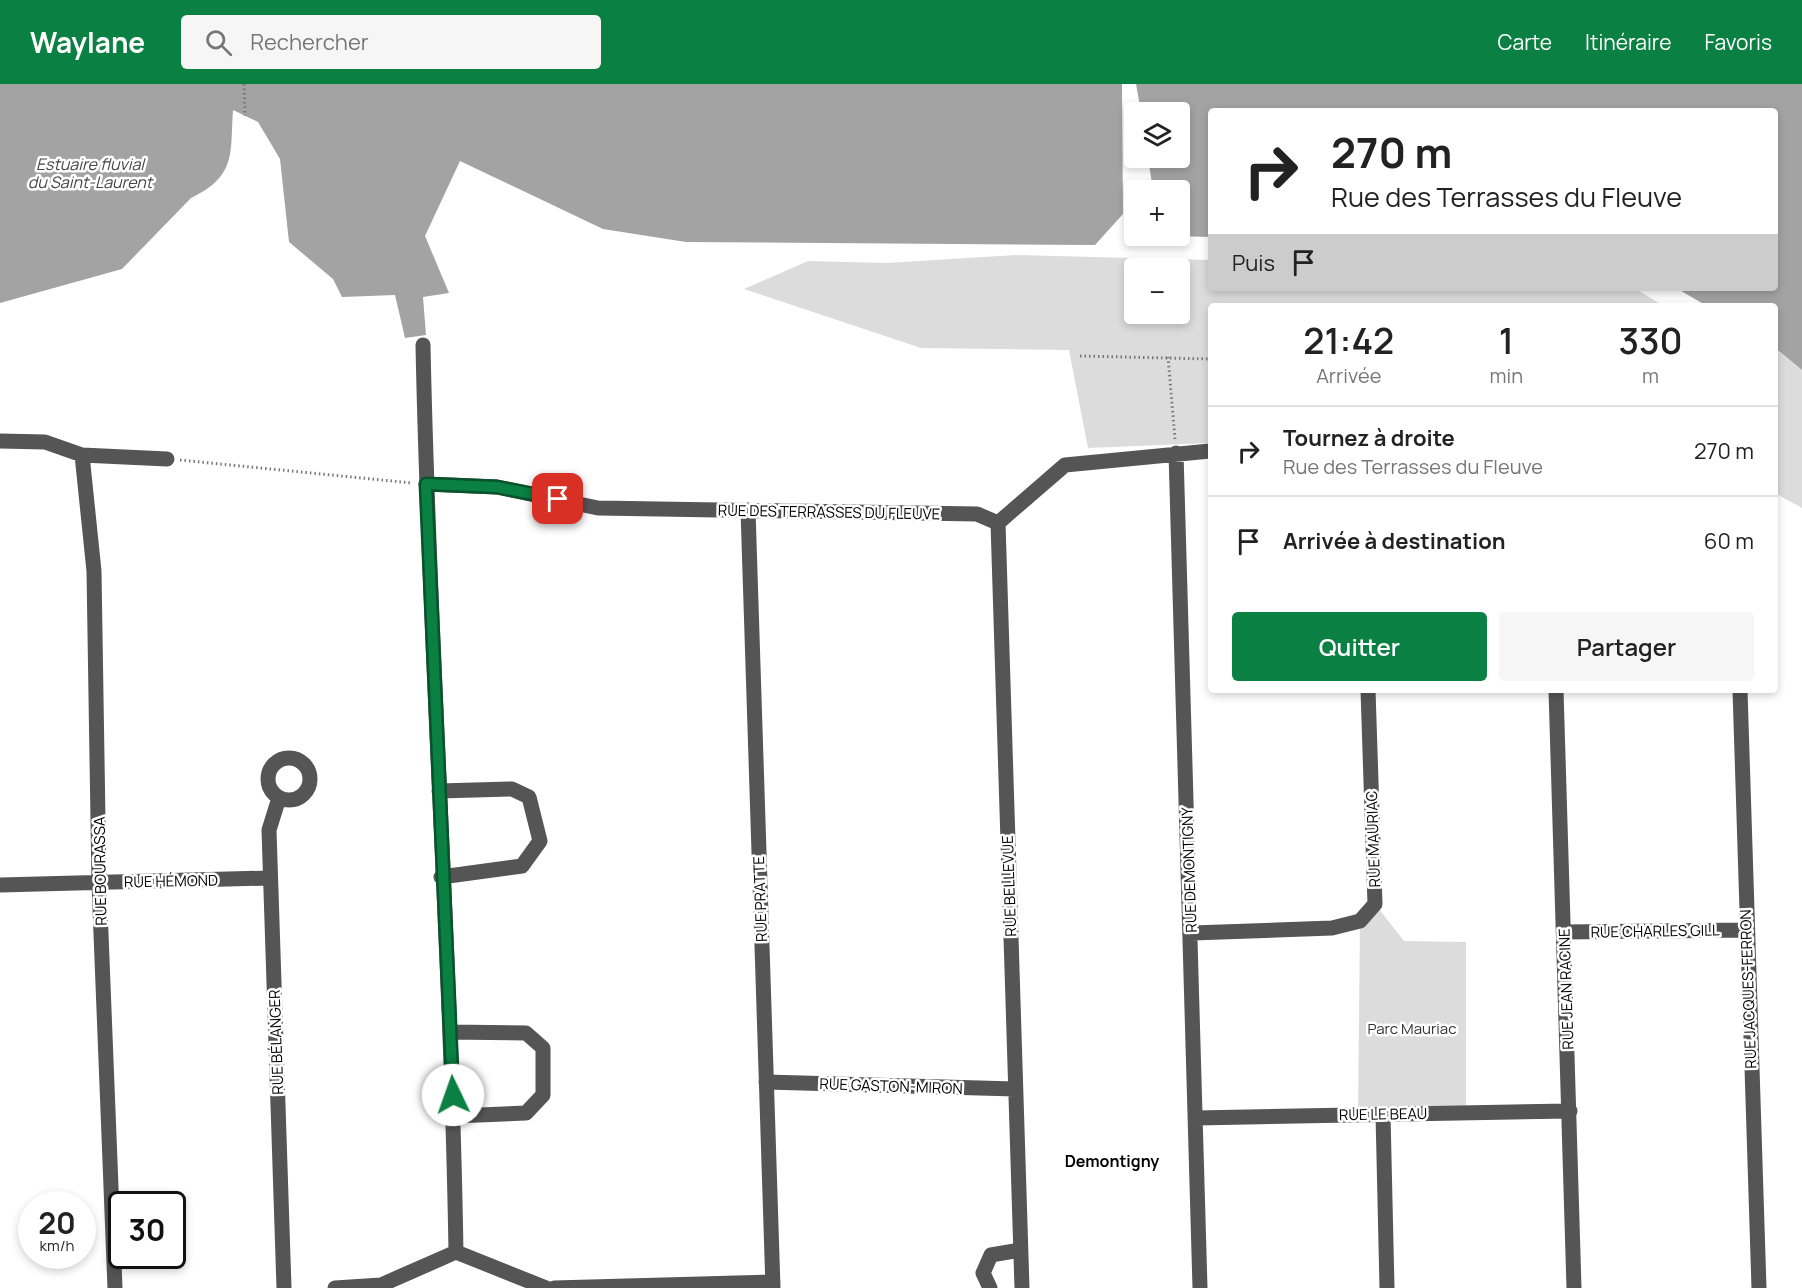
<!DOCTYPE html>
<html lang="fr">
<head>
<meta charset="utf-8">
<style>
	:root { --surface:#fff; --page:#f6f6f6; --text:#222; --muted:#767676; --line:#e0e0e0; --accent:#0b8043 }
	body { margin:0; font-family:Manrope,sans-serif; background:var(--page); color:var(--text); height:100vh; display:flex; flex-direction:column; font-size:22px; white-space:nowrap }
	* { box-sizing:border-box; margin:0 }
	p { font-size:20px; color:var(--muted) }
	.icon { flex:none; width:33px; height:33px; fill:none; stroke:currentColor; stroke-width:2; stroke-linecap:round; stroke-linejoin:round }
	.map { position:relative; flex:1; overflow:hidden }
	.sheet { position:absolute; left:1208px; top:219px; width:570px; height:390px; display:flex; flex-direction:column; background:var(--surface); border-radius:6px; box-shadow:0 3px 9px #0003 }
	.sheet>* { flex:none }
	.banner { position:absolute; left:1208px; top:24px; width:570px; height:183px; border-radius:6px; box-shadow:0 3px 9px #0003; background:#fff; color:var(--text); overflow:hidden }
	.tools { position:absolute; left:1124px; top:18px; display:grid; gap:12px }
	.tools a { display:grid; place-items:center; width:66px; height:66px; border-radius:6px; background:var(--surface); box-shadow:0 3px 9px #0003; font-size:30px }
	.speed { position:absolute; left:18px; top:1107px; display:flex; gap:12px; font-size:30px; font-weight:700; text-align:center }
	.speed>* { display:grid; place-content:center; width:78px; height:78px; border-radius:50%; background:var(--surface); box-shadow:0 3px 9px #0003; line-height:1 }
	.speed small { font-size:15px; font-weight:400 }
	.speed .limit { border:3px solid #111; border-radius:9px; background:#fff; color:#111 }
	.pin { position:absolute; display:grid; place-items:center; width:51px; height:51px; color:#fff; margin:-26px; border-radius:12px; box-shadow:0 3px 9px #0006 }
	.me { position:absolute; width:66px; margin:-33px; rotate:357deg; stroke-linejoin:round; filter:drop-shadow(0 0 4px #0008) }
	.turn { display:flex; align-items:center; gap:21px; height:126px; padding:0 24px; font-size:27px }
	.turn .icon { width:78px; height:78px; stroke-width:2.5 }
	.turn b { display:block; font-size:42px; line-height:51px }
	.then { display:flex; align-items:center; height:57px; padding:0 24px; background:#0003; gap:12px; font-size:22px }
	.eta { display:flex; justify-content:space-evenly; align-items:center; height:102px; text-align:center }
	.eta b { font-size:36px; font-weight:600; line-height:42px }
	.primary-button { display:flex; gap:12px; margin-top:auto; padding:12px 24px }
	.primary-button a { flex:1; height:69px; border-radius:6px; background:var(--accent); color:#fff; font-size:24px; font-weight:600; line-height:69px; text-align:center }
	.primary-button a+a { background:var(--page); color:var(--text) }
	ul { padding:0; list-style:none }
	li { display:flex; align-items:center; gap:18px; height:90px; padding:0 24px; border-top:2px solid var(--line) }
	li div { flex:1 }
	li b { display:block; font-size:22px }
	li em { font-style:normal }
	header { display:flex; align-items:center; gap:36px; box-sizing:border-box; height:84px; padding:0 30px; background:var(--accent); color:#fff }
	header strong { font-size:28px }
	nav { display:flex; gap:33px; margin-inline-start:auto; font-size:21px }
	.search { width:420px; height:54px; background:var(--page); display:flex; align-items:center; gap:15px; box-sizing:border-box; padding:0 21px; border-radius:6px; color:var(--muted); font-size:22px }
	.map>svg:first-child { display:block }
</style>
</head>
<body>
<header>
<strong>Waylane</strong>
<div class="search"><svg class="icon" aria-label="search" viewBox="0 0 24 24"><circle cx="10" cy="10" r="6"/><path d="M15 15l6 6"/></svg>Rechercher</div>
<nav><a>Carte</a><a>Itinéraire</a><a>Favoris</a></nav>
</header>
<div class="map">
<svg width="1802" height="1204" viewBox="0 0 1802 1204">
	<rect width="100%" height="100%" fill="#fff"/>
	<path fill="#dcdcdc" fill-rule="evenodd" d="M1016 171 1210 176V204H1634L1664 222H1210V359L1088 364 1069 266 921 264 744 205 808 177 887 179ZM1134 184H1179V230H1134Z
		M1774 264 1802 286V424L1775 409Z
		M1375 820 1404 857 1466 858V1029L1358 1031 1360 837Z"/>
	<path fill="#a3a3a3" d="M0 0H1122L1123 130 1095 161 686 158 603 145 460 77 425 152 449 209 423 213 426 251 405 254 395 211 342 213 333 195 289 158 280 75 258 38 233 26C230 69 237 92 191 114L122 185 0 219Z
		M1136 0H1802V286L1775 264 1774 222H1707L1676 204H1774V27H1210V153L1176 152H1179V106H1153L1148 74H1179V28H1141Z"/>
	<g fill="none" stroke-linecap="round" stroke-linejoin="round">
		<path stroke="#777" stroke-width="3" stroke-dasharray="1.5 3" stroke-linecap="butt" d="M244 0 245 32
			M1080 272 1210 275
			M1168 273 1175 355
			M180 376 412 399"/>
		<path stroke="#555" stroke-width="15" d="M423 261C429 564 451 865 456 1168
			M0 357 45 358 82 371 167 375
			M1176 369 1200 1204
			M82 371 94 487 99 799 115 1204
			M426 400 497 403 598 424 977 430 998 439 1065 381 1210 367
			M748 426 773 1204
			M998 439 1022 1204
			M1556 606 1574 1204
			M1740 606 1759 1204
			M268 695a21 21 0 1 1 42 0a21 21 0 1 1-42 0Z
			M439 707 512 705 529 713 540 757 522 782 441 793
			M279 714 269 746 284 1204
			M0 801 270 794
			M1564 848 1746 846
			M1192 849 1332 844 1360 837 1375 820 1368 606
			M450 948 526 949 543 964V1011L526 1029 454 1032
			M766 998 1015 1005
			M1383 1030 1387 1204
			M1196 1034 1570 1027
			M335 1204 381 1201 456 1168 546 1204
			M554 1204 773 1198
			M990 1204 983 1189 991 1171 1020 1166"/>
	</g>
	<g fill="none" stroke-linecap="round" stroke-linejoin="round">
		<g stroke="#07532c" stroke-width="15">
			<path id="route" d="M453 1011 426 400 497 403 558 415"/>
		</g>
		<use href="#route" stroke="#0b8043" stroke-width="10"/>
	</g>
	<g text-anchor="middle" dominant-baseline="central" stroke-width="5" stroke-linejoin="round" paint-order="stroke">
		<g font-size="15" fill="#000" stroke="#fff">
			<text transform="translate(829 428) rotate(1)">RUE DES TERRASSES DU FLEUVE</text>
			<text transform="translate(1373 755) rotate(-92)">RUE MAURIAC</text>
			<text transform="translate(1189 786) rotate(-92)">RUE DEMONTIGNY</text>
			<text transform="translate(100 787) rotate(-91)">RUE BOURASSA</text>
			<text transform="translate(171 797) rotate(-1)">RUE HÉMOND</text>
			<text transform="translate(1009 802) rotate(-92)">RUE BELLEVUE</text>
			<text transform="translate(760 815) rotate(-92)">RUE PRATTE</text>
			<text transform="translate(1655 847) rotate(-1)">RUE CHARLES GILL</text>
			<text transform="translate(1566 905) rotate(-92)">RUE JEAN RACINE</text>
			<text transform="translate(1748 905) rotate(-92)">RUE JACQUES-FERRON</text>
			<text transform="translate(276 958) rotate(-92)">RUE BÉLANGER</text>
			<text transform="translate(891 1002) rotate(2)">RUE GASTON-MIRON</text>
			<text transform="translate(1383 1030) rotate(-1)">RUE LE BEAU</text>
		</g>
		<g font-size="15" fill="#333" stroke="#fff">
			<text x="1412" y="944">Parc Mauriac</text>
		</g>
		<g font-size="16" font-style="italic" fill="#444" stroke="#fff">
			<text x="90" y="80">Estuaire fluvial<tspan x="90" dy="18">du Saint-Laurent</tspan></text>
		</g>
		<g font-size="16" font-weight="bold" fill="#000" stroke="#fff">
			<text x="1112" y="1077">Demontigny</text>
		</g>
	</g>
</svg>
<div class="tools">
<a><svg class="icon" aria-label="layers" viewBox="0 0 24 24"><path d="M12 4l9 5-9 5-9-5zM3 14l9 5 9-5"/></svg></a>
<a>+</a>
<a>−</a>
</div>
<div class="speed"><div>20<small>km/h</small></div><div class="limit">30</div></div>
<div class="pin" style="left:558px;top:415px;background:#d93025"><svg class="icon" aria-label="arrive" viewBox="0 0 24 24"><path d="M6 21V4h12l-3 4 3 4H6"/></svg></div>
<svg class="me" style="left:453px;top:1011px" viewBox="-20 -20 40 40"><circle r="19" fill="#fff"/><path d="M0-13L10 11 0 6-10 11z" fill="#0b8043"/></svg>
<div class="banner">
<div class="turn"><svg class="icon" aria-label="right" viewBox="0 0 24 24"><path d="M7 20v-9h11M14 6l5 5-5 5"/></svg><div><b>270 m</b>Rue des Terrasses du Fleuve</div></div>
<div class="then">Puis<svg class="icon" aria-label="arrive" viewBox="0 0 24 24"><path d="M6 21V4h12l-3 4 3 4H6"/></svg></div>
</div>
<section class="sheet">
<div class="eta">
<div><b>21:42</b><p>Arrivée</p></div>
<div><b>1</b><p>min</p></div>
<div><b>330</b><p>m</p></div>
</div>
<ul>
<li><svg class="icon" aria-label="right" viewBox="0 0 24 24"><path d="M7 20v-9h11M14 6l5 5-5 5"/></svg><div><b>Tournez à droite</b><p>Rue des Terrasses du Fleuve</p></div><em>270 m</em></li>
<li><svg class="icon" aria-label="arrive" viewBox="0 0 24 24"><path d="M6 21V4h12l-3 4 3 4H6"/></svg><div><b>Arrivée à destination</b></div><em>60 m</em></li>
</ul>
<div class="primary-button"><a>Quitter</a><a>Partager</a></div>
</section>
</div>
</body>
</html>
